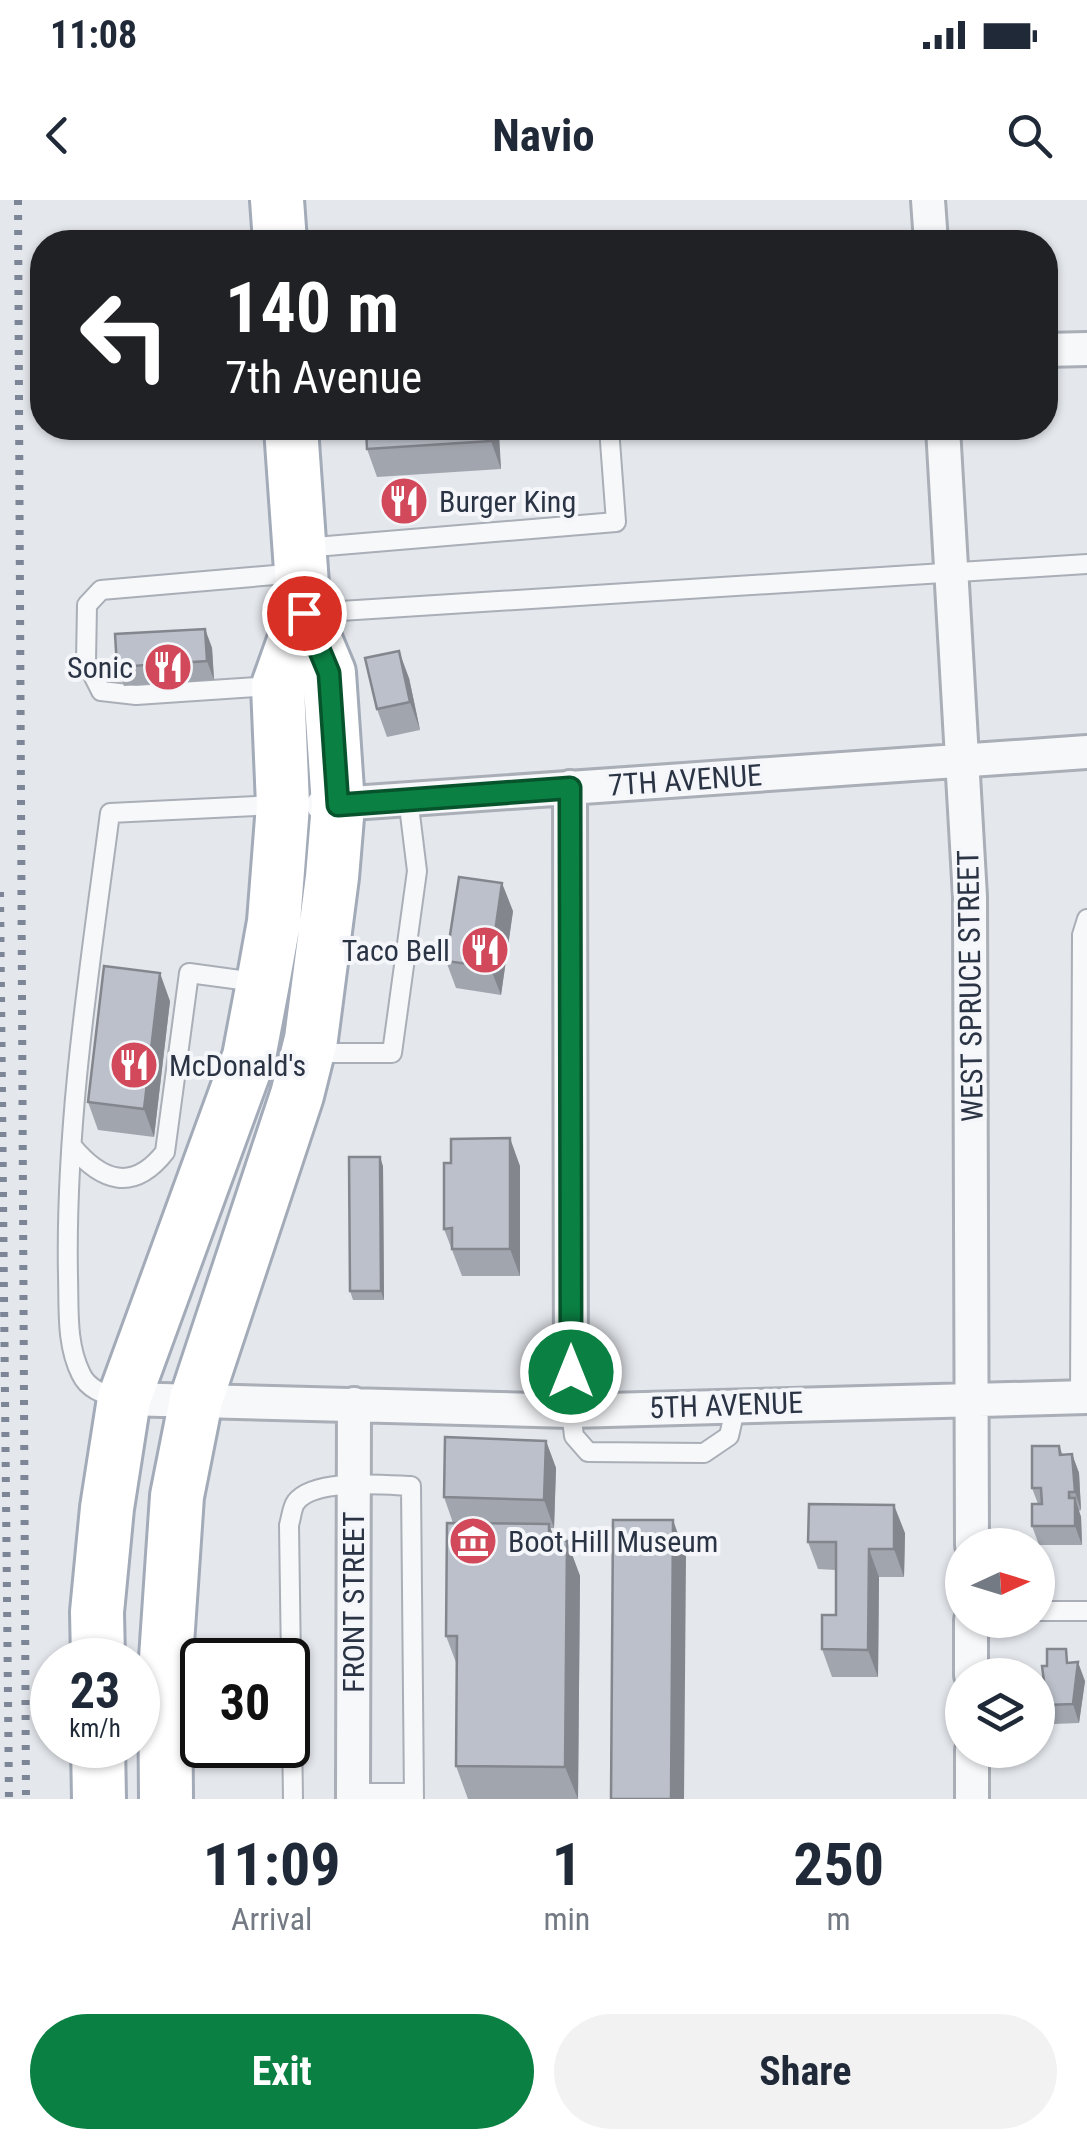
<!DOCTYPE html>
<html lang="en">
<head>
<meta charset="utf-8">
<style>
	:root { --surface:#fff; --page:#f2f2f3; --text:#1f2937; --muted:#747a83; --accent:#0b8043 }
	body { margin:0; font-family:"Roboto Condensed",sans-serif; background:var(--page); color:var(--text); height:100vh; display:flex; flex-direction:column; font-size:38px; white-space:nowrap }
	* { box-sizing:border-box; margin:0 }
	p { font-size:32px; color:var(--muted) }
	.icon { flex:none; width:55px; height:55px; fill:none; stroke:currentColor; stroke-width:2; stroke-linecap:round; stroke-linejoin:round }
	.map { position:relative; height:1599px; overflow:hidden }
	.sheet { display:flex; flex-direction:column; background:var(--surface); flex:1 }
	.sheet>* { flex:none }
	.guide { position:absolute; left:30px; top:30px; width:1028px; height:210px; border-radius:40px; box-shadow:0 2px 8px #0004; background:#202124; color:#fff; overflow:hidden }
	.needle { width:65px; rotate:86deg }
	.tools { position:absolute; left:945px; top:1328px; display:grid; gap:20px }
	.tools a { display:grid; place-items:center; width:110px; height:110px; border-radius:50%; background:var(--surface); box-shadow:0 2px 8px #0004; font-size:50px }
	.speed { position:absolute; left:30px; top:1438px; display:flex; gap:20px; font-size:50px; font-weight:700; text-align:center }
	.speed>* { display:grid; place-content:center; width:130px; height:130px; border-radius:50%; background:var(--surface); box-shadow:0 2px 8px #0004; line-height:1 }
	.speed small { font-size:25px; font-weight:400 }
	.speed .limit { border:5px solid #111; border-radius:15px; background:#fff; color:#111 }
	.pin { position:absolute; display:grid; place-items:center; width:85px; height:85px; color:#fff; margin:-42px; border:5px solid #fff; border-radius:50%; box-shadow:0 2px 10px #0007 }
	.me { position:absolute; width:110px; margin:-55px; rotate:0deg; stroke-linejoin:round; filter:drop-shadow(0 0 8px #0008) }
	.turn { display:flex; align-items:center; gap:35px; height:210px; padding:0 30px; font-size:45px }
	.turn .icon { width:130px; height:130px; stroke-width:2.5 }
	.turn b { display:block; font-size:70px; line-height:85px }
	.eta { display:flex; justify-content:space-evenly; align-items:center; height:170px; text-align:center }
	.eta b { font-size:60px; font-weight:700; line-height:70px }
	.cta { display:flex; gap:20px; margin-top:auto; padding:20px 30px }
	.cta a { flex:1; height:115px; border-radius:60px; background:var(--accent); color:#fff; font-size:40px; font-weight:700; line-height:115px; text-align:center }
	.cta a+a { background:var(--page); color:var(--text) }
	.status { display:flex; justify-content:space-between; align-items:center; height:70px; padding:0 50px; background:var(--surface); direction:ltr }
	.status svg { height:28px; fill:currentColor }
	header { display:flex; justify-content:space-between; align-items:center; height:130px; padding:0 30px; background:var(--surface); font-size:45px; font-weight:700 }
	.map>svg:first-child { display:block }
</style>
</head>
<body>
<div class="status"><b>11:08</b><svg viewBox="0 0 49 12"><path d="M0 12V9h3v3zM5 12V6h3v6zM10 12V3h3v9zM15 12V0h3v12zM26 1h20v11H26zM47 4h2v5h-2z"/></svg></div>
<header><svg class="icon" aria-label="back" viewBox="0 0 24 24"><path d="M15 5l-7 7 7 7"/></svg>Navio<svg class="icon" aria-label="search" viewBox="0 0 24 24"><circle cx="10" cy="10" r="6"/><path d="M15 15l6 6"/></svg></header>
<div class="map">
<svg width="1087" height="1599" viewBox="0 0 1087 1599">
	<rect width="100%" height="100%" fill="#e4e7ec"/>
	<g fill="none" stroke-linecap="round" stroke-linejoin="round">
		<g stroke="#a9aeb7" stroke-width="22">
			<path id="service" d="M303 348 616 322 609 228
				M309 413 1087 364
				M272 486 136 495 101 491 86 461 87 405 101 390 298 373
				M318 844 330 853H392L417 671 408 598
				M72 946C101 981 133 993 165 952L189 773 256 782
				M1080 1197 1082 735 1087 719
				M118 1198C103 1194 88 1189 81 1174 66 1144 69 1109 68 1076 65 921 90 766 110 613L277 605
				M571 1211 574 1236 588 1252 704 1253 729 1236 736 1205
				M1038 1411H1087
				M353 1593H414
				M293 1599 289 1325C291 1319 292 1307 296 1302 314 1278 385 1285 411 1286L414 1599"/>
		</g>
		<g stroke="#a9aeb7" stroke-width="38">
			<path id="minor" d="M928 0 931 42
				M1045 150 1087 149
				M943 228 970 697 972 1345
				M570 587 571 1211
				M323 605 1087 552
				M124 1199 571 1211 1087 1197
				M971 1420V1475
				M972 1550V1599
				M353 1599 354 1204"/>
		</g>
		<g stroke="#a3abb8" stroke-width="58">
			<path id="primary" d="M277 0 280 42
				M98 1460 97 1412 107 1308 124 1199 249 857 263 783 274 722 283 605 278 486 304 413
				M98 1545 99 1599
				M166 1599 165 1473 177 1296 196 1200 297 895 311 839 332 677 338 605 329 473 304 413 291 228"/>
		</g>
		<use href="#service" stroke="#f7f8fa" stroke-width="18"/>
		<use href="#minor" stroke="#f7f8fa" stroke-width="32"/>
		<use href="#primary" stroke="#fff" stroke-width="52"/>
		<path stroke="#7d8696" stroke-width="8" stroke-dasharray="5 10" stroke-linecap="butt" d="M18 0 26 1599
			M0 692 9 1599"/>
	</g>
	<path fill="#a1a5ae" d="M366 228H497L501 269 377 277 367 249Z
		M205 429 212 448 214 480 124 486 117 467Z
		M409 478 420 530 387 537 377 509Z
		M513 711 501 795 456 788 446 761Z
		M170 801 154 937 98 930 88 902Z
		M383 966 384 1100H353L350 1091Z
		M520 966V1076H462L444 1029Z
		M546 1241 556 1268 554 1328H550L555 1340 567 1341 580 1376 578 1599H468L456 1566 457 1465 446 1436 453 1323 444 1297Z
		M1059 1246 1063 1255 1072 1254 1079 1273 1081 1310 1079 1311 1081 1317 1082 1345H1039L1032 1326 1038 1304 1032 1288Z
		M905 1333 904 1377H879L878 1477H832L822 1449 836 1415V1370L818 1369 808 1342Z
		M1071 1463 1085 1481 1079 1523 1054 1524 1047 1505V1466Z"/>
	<path fill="#83868d" d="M490 228H497L499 232 501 269 491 241Z
		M205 429 212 448 214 480 207 461Z
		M399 451 409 478 420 530 410 502Z
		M502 683 513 711 501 795 490 767Z
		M160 773 170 801 154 937 144 909Z
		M510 938 520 966V1076L510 1049Z
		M380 957 383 966 384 1100 381 1091Z
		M546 1241 556 1268 554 1328 544 1300Z
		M1072 1254 1079 1273 1081 1310 1075 1292Z
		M1069 1292 1075 1309V1298L1081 1317 1082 1345 1075 1326Z
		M894 1305 905 1333 904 1377 894 1349Z
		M673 1320 686 1356 684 1599H671Z
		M549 1324 562 1360 549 1340Z
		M567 1341 580 1376 578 1599 565 1567Z
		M869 1349 879 1377 878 1477 868 1450Z
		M1078 1462 1085 1481 1079 1523 1073 1504Z"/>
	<path fill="#bbc0ca" stroke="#83868d" stroke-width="2.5" d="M366 228H490L491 241 367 249Z
		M205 429 207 461 117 467 115 434Z
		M399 451 410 502 377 509 365 458Z
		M459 677 502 683 490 767 446 761Z
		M104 766 160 773 144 909 88 902Z
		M510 938V1049H452V1028L444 1029V963H451V939Z
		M349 957H380L381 1091H350Z
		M445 1237 546 1241 544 1300 444 1297Z
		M1032 1246H1059L1060 1255 1072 1254 1075 1292H1069V1298H1075V1326H1032V1304H1042L1041 1288H1032Z
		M809 1304 894 1305V1349H869L868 1450 822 1449V1415H836V1342H808Z
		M613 1320H673L671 1599H611Z
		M447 1323 549 1324V1340L567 1341 565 1567 456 1566 457 1436H446Z
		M1047 1449H1066L1067 1463 1078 1462 1073 1504 1047 1505 1042 1466H1047Z"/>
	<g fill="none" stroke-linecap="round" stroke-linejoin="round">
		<g stroke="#07532c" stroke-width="25">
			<path id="route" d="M304 413 329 473 338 605 570 588 571 1172"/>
		</g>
		<use href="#route" stroke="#0b8043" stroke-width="18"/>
	</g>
	<defs>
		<g id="restaurant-disc" transform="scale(2.5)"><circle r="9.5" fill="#d1495b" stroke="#f4f6f9"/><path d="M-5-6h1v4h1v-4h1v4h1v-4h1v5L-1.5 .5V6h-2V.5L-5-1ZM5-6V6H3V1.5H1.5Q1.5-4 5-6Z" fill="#fff"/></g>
		<g id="museum-disc" transform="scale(2.5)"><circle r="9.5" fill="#d1495b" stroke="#f4f6f9"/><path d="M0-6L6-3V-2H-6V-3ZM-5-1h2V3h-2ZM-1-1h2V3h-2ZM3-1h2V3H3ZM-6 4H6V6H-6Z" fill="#fff"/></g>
	</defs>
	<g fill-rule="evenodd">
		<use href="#restaurant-disc" x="404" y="301"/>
		<use href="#restaurant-disc" x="168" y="467"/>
		<use href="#restaurant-disc" x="485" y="750"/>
		<use href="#restaurant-disc" x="134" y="865"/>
		<use href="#museum-disc" x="473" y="1341"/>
	</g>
	<g text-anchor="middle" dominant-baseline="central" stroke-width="8" stroke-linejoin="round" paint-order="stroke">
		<g font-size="30" fill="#2b3445" stroke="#f4f6f9" text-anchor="start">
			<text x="439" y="301">Burger King</text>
			<text x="133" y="467" text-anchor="end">Sonic</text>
			<text x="450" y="750" text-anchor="end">Taco Bell</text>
			<text x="169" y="865">McDonald's</text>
			<text x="508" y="1341">Boot Hill Museum</text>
		</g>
		<g font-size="30" fill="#2b3445" stroke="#f4f6f9">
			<text transform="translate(685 580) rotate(-4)">7TH AVENUE</text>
			<text transform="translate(970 786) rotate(-91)">WEST SPRUCE STREET</text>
			<text transform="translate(726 1205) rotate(-2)">5TH AVENUE</text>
			<text transform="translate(353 1402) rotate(-90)">FRONT STREET</text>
		</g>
	</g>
</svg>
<div class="tools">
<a><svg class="needle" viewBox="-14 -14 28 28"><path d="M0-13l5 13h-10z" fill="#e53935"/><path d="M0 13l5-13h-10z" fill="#747a83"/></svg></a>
<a><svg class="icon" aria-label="layers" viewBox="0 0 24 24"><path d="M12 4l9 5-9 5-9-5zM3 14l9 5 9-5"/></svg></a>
</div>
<div class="speed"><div>23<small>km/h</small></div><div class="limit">30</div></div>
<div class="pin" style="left:304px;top:413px;background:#d93025"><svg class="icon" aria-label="arrive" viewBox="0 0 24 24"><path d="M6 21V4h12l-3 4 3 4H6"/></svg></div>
<svg class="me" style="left:571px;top:1172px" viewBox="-20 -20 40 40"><circle r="17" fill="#0b8043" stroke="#fff" stroke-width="3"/><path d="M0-11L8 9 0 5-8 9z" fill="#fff"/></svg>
<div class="guide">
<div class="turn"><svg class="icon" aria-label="left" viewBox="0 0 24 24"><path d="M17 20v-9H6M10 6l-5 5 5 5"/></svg><div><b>140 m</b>7th Avenue</div></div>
</div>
</div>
<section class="sheet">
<div class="eta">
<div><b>11:09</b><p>Arrival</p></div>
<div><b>1</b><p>min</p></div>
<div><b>250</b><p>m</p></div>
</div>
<div class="cta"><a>Exit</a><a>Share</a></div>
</section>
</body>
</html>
